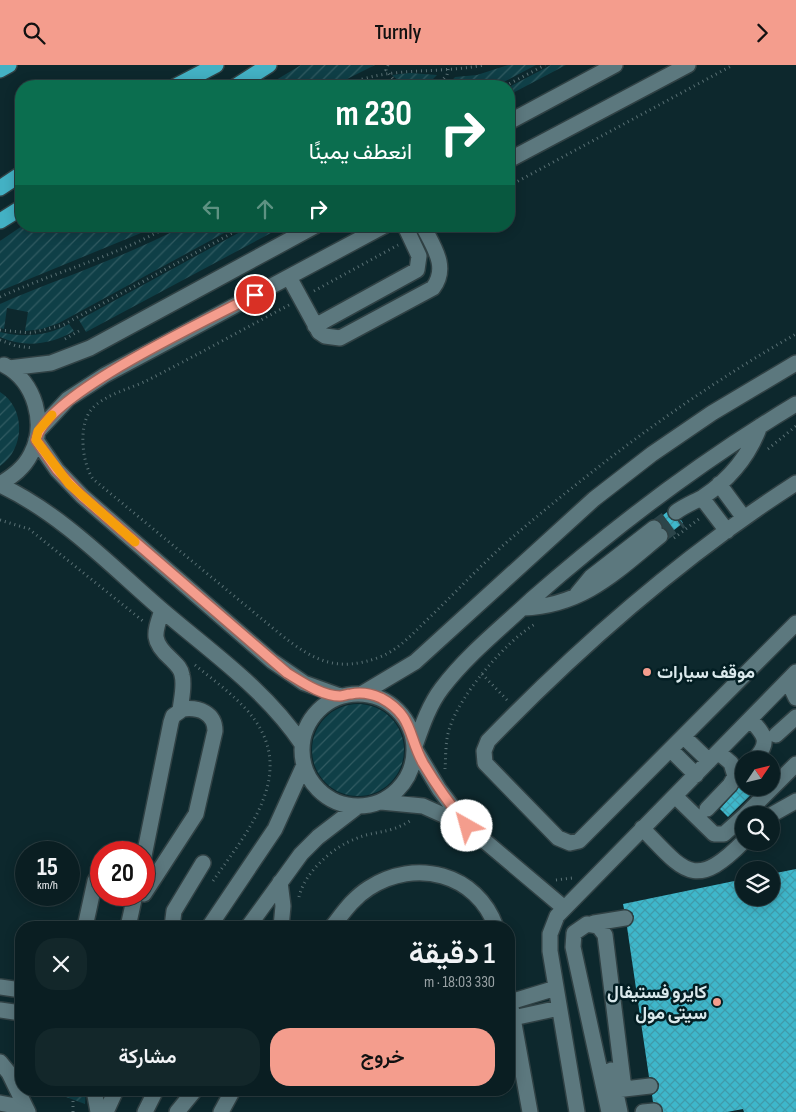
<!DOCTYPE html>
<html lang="ar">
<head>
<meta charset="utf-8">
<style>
	:root { --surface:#0a1e22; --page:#13272a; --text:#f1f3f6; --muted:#99a2a5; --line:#2a3c40; --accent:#f49d8d }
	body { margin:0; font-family:"Sofia Sans Condensed",Vazirmatn,sans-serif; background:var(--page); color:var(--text); direction:rtl; height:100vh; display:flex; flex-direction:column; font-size:19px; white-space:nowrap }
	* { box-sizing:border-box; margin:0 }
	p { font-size:16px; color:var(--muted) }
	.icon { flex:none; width:28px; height:28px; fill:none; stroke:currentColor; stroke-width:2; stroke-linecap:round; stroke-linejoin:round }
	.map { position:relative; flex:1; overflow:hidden; direction:ltr }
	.drawer { position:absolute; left:15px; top:856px; width:500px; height:175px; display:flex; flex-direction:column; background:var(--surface); border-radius:20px; box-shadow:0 2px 12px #0003,0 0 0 1px var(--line); direction:rtl }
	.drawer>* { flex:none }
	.banner { position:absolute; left:15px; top:15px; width:500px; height:152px; border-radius:20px; box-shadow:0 2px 12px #0003,0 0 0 1px var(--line); direction:rtl; background:#0b6e4f; color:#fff; overflow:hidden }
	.needle { width:32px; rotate:55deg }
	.tools { position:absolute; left:735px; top:686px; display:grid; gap:10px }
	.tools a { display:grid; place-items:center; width:45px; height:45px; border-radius:50%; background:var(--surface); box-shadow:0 2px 12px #0003,0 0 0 1px var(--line); font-size:25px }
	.speed { position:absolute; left:15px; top:776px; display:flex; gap:10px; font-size:25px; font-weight:700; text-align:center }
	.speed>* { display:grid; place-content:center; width:65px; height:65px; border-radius:50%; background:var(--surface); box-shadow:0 2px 12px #0003,0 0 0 1px var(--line); line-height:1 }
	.speed small { font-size:12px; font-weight:400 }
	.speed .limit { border:8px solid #d22; background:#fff; color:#111 }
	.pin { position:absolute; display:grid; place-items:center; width:42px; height:42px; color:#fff; margin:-21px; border:2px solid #fff; border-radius:50%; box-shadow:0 1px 5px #0007 }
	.me { position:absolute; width:55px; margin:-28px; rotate:322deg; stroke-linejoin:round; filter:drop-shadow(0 0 4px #0008) }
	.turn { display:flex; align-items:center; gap:18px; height:105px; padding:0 20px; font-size:22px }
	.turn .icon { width:65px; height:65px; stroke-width:2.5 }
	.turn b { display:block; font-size:35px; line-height:42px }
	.lanes { display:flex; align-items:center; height:48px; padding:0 20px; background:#0003; justify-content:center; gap:25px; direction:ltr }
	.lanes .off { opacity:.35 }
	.round { display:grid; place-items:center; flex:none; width:52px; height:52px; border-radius:20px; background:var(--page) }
	.headline { display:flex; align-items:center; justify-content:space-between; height:85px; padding:0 20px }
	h1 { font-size:30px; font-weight:600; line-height:38px }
	.action { display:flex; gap:10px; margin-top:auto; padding:10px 20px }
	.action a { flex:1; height:58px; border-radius:20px; background:var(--accent); color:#111; font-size:20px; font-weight:600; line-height:58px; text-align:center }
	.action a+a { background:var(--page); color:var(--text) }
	header { display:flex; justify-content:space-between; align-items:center; height:65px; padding:0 20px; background:var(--accent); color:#111; font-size:22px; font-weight:600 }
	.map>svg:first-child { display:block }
</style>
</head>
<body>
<header><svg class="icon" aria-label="forward" viewBox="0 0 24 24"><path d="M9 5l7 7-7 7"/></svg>Turnly<svg class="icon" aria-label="search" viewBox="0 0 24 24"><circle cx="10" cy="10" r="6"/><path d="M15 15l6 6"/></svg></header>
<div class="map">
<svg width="796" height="1047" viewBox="0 0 796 1047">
	<defs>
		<pattern id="garden-furrows" width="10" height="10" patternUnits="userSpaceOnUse" patternTransform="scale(1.25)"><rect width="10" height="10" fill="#0f3f47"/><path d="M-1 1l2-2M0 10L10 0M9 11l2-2" fill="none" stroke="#315b62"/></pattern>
		<pattern id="building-cross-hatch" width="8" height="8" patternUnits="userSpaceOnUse" patternTransform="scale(1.25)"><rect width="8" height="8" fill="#3eb7cb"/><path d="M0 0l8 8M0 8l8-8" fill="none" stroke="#3f9baa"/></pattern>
	</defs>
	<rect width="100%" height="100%" fill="#0d282d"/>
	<path fill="url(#garden-furrows)" d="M301 0H375L333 21H266Z
		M508 0H536L496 21H447L455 12 477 10Z
		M551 0H566L509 30V22Z
		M410 8 437 10 426 21H404L392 10Z
		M22 161H158L0 226V176Z
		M183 161H237L59 258 42 264 25 266 28 247 7 243 4 264 0 263V239C61 212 124 193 183 161Z
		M251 161H284L86 267 79 255Z
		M69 259 74 266C50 280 25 283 0 272V267C25 273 47 271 69 259Z
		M0 327C26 343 25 384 0 401Z
		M312 685a46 46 0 1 1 92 0a46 46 0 1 1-92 0Z
		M57 1025H86L85 1039 66 1032Z"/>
	<path fill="url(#building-cross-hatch)" d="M667 447 672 455H681L683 458 669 469 658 454Z
		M739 722H759L728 752 720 744Z
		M796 804V1047H744L743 1044 727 1047H663L661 1040 653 1037 652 1030 658 1025 659 1019 654 1013 649 1012 627 862 631 860 634 852 632 847 624 844 623 839 744 814V832H771V809Z"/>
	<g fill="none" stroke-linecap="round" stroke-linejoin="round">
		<path stroke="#2c454a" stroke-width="15" stroke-dasharray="15 8" stroke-linecap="butt" d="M654 463 676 447
			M660 471 681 456
			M623 1016 627 1038"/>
		<g stroke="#304144" stroke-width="18">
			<path id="minor" d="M509 57 615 0
				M509 95 688 0
				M289 212 319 267 325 271 340 273 433 223C449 202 433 181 423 161
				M315 261 417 205 419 191 405 161
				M9 303 51 298 90 283 315 161
				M38 366 68 334 105 310 384 161
				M36 375 57 405 82 431 272 596 304 618 340 631
				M796 418C684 490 581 580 488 676L484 686 485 698 558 773 570 778 579 776 796 558
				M0 419C13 411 24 403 31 389 47 359 35 316 4 300
				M719 419 744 453
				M0 420C62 449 111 501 162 545 211 587 266 625 302 679
				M702 433 727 466
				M676 447C684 441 694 437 703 432 730 414 749 391 760 361
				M577 529 591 512 654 463
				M523 543C583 541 616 507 660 471
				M162 545C154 569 151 576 171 594 176 599 181 603 182 610 185 621 181 635 180 646
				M788 616 796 633
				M363 628 415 597 594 434 652 389 712 348 796 298
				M302 685a56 56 0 1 1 112 0a56 56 0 1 1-112 0Z
				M750 654C765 670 771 677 754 695
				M776 670 796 652
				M684 672 709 696
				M415 681C422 661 429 640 442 623 467 590 501 563 531 535 614 462 701 396 796 339
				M415 684 439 724 467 761 563 842
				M671 685 696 710
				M675 731 714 769H724L744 751
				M381 737 423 741 461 758
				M707 744 730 720 735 711 731 698 718 687
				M745 750 796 699
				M771 750 796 736
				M642 763C684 806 694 827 744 776
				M144 791 171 657 173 651 183 644C199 642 215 648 215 666L196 749 144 829
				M280 817 283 841 281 862
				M594 858 625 853
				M85 862 95 816 101 806
				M128 862 135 830
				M172 862 174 846 203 798
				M209 862 275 764 304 700
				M248 862 301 789 318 772 357 742
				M332 862C343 848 353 833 369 823 415 793 477 808 496 862
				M0 922 21 925
				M509 931 530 1047
				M510 937 556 923
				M0 945 21 948
				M513 953 559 943
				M0 997 9 1008 28 1047
				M611 1005 620 1047
				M94 1025 98 1047
				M616 1025 650 1021
				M0 1038 26 1043
				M106 1047 116 1025
				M145 1047 156 1025
				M177 1047 195 1025
				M221 1047 233 1025
				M577 1047 550 886V869L557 851 796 607
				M609 1047 573 882 574 868 587 859 598 861 605 870 623 1016
				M643 1047 654 1046"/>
		</g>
		<g stroke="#304144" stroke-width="18">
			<path id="highway" d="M0 5 9 0
				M176 21 216 0
				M236 21 269 0
				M0 123 21 109
				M0 156 21 143"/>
		</g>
		<path stroke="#5a7175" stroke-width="3" stroke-dasharray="1 4" stroke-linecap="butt" d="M388 0 386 5 399 21
			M343 21C393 0 432 10 484 0
			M437 21 447 10 449 0
			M505 21 545 0
			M509 121 733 0
			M314 226 398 180
			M0 232C55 207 116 191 169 161
			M289 240C242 265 195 291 148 315 130 324 103 330 91 345 78 361 82 398 93 414L280 569C314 596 337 608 380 592 400 584 414 567 430 552 456 527 481 500 508 476 599 398 692 328 796 269
			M0 265 31 268 63 260 245 161
			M65 274 79 266
			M0 275 16 281 33 283
			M768 384 796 361
			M0 455 29 464 143 556
			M674 473 699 454
			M195 600C212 614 230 627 245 643 302 704 249 764 213 816
			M482 609 508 636
			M445 704C446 691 445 675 450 662 460 630 506 576 535 559
			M556 815 572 813
			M299 832C304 808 333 782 355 774 375 765 387 770 410 756
			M73 1047V1025"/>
		<use href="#minor" stroke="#5c787e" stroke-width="15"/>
		<use href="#highway" stroke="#43b1c4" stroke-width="15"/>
	</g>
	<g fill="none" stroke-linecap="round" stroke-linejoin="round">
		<g stroke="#9f665c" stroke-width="12">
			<path id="route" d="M255 230C210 254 45 329 36 375L57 405 82 431 287 608C302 617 322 631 340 631 343 631 347 629 351 629 360 627 372 629 381 633 413 650 408 671 423 698 436 720 451 741 467 761"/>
		</g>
		<use href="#route" stroke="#f49d8d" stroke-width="9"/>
		<path stroke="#f59e0b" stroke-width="9" d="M52 350 38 366 36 375 69 419 135 477"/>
	</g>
	<g fill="#f49d8d" stroke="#031e23" stroke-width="2">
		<circle cx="647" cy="607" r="5"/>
		<circle cx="717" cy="937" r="5"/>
	</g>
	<g text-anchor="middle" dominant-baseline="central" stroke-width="5" stroke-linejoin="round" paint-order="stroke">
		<g font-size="18" font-weight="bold" fill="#dae9ec" stroke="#031e23" text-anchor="start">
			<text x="657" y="607">موقف سيارات</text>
			<text x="707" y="927" text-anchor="end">كايرو فستيفال<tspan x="707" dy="21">سيتى مول</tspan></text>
		</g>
	</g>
</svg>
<div class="tools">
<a><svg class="needle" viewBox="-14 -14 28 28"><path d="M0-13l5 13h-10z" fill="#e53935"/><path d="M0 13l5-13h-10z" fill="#99a2a5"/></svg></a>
<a><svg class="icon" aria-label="search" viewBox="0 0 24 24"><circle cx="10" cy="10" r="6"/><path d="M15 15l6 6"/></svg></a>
<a><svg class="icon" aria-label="layers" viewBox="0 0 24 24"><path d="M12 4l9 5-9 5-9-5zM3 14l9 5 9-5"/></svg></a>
</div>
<div class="speed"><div>15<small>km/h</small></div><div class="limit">20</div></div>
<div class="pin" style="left:255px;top:230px;background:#d93025"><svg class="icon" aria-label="arrive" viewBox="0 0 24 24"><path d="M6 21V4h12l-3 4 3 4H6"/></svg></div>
<svg class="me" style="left:467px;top:761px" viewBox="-20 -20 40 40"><circle r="19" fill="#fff"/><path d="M0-13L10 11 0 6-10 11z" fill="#f49d8d"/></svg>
<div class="banner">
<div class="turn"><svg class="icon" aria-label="right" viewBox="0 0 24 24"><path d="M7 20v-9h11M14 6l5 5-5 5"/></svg><div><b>230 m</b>انعطف يمينًا</div></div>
<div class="lanes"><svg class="icon off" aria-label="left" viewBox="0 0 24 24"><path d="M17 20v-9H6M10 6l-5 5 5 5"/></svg><svg class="icon off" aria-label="ahead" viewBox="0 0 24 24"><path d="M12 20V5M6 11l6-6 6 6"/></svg><svg class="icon" aria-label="right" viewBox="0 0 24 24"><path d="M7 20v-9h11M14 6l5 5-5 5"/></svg></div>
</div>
<section class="drawer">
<div class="headline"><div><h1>1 دقيقة</h1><p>330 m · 18:03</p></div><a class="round"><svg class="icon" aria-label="close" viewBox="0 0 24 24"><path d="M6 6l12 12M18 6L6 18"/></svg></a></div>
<div class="action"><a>خروج</a><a>مشاركة</a></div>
</section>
</div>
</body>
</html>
